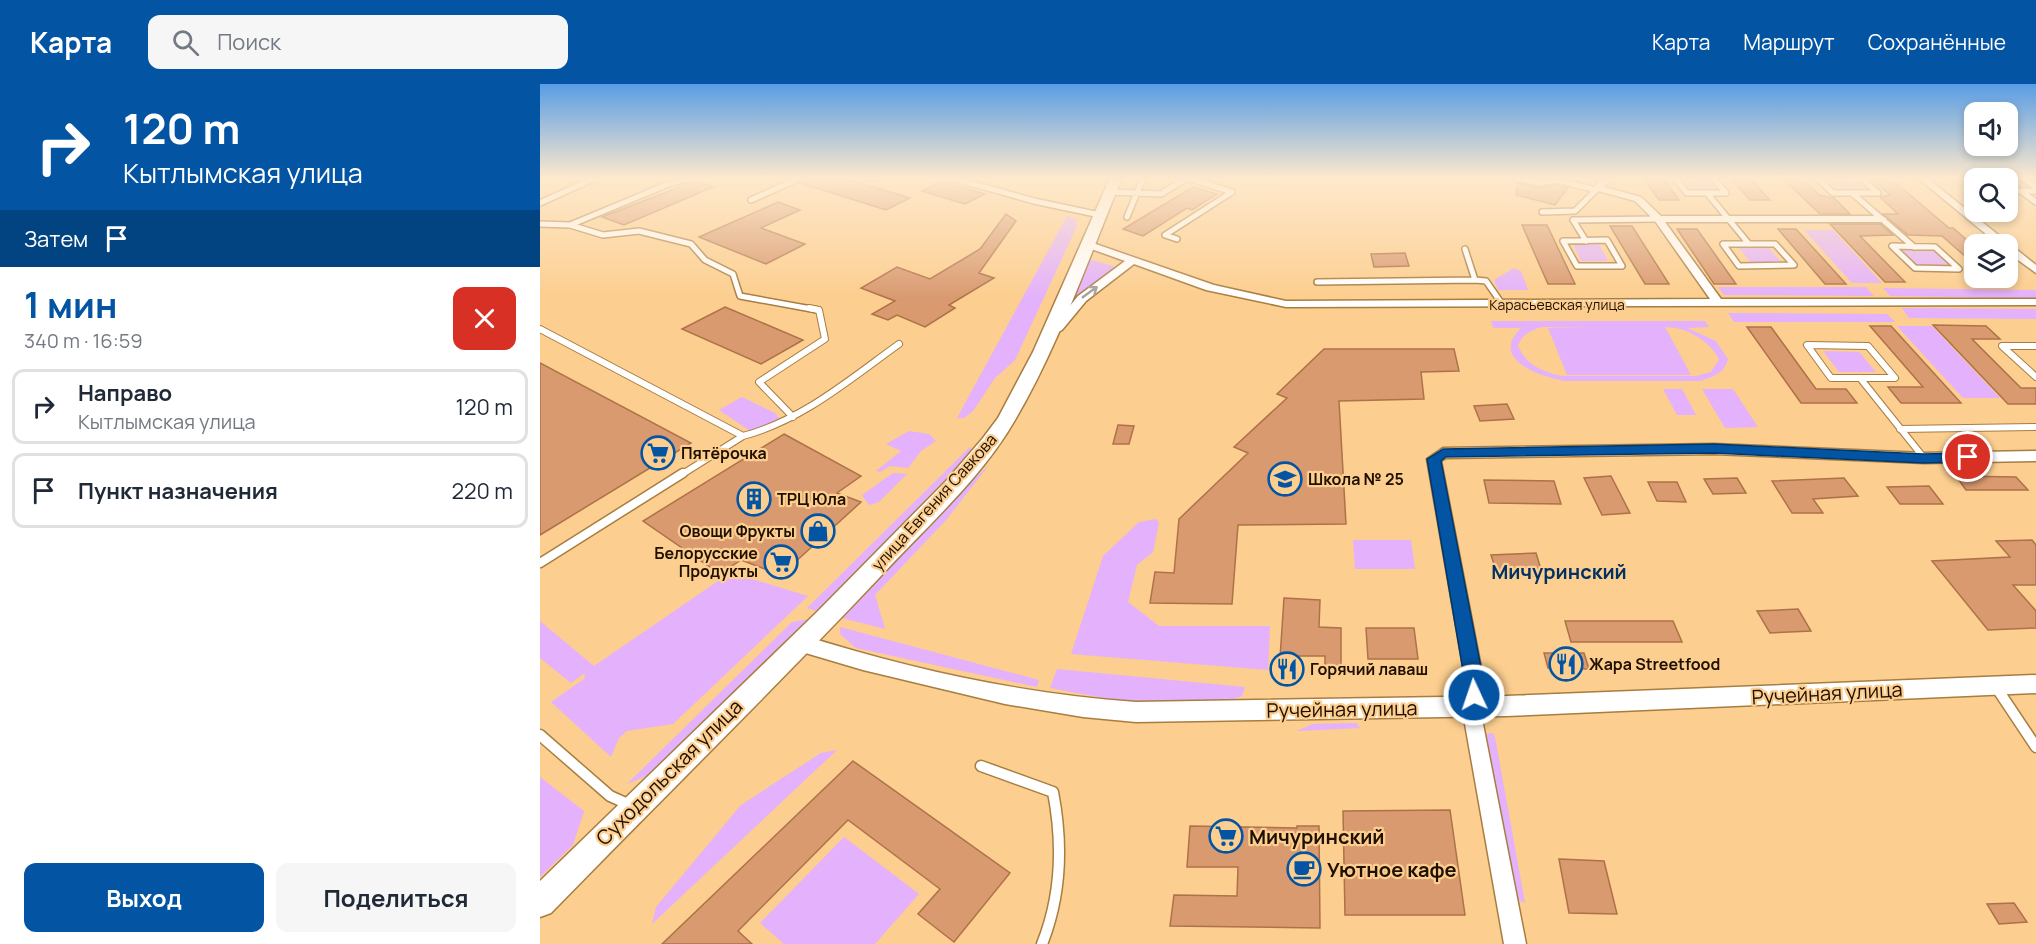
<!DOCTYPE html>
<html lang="ru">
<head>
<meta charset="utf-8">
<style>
	:root { --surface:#fff; --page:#f6f6f7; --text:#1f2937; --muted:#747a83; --line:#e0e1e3; --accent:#0354a3 }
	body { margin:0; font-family:Manrope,sans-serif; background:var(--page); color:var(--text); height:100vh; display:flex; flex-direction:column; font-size:22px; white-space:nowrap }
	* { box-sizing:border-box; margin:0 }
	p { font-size:20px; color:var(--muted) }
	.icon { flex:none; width:33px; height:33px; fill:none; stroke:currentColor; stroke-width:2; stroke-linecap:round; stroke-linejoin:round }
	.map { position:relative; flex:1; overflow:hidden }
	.panel { display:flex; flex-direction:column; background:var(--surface); width:540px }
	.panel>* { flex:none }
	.banner { background:#0354a3; color:#fff; overflow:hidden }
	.controls { position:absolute; left:1424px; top:18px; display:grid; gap:12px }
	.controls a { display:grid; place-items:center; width:54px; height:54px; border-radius:12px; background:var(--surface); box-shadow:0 3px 9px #0003; font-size:30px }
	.pin { position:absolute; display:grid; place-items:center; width:51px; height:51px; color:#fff; margin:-26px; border:3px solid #fff; border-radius:50%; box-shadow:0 2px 6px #0007 }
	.me { position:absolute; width:66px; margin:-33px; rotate:357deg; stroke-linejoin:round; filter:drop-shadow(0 0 4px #0008) }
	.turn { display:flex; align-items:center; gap:21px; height:126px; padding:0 24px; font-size:27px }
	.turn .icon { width:78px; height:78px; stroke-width:2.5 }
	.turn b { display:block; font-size:42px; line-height:51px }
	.then { display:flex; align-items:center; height:57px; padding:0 24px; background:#0003; gap:12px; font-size:22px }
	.round { display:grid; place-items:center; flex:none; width:63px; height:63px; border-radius:12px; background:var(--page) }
	.headline { display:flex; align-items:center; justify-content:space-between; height:102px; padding:0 24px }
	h1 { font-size:36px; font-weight:700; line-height:45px; color:var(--accent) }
	.cta { display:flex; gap:12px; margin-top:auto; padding:12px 24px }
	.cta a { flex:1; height:69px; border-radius:12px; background:var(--accent); color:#fff; font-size:24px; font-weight:700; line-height:69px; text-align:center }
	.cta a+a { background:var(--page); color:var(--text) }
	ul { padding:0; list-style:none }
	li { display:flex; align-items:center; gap:18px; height:75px; margin:0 12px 9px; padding:0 12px; border:3px solid var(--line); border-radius:12px }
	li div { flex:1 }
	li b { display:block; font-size:22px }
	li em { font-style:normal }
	header { display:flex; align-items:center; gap:36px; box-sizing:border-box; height:84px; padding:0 30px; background:var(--accent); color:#fff }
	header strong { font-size:28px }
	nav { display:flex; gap:33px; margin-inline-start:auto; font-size:21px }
	.search { width:420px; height:54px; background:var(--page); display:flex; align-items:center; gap:15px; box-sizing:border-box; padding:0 21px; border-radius:12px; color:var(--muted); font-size:22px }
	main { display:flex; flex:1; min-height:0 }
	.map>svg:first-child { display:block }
</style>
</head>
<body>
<header>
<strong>Карта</strong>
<div class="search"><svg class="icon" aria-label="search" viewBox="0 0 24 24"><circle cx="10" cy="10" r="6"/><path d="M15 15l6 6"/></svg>Поиск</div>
<nav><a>Карта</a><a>Маршрут</a><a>Сохранённые</a></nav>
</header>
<main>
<section class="panel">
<div class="banner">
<div class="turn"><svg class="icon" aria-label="right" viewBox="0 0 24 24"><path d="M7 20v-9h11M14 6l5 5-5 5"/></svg><div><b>120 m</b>Кытлымская улица</div></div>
<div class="then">Затем<svg class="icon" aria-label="arrive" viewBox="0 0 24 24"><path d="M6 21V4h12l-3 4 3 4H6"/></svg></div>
</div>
<div class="headline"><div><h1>1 мин</h1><p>340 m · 16:59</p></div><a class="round" style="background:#d93025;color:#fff"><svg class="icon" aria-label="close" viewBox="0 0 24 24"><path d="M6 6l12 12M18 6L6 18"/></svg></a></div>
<ul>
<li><svg class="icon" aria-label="right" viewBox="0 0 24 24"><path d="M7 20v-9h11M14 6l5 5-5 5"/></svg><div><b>Направо</b><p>Кытлымская улица</p></div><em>120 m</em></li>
<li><svg class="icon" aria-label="arrive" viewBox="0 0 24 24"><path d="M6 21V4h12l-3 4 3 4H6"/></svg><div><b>Пункт назначения</b></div><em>220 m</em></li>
</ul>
<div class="cta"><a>Выход</a><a>Поделиться</a></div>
</section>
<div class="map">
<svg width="1496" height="860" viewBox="0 0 1496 860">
	<rect width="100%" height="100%" fill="#fcce8f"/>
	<path fill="#e4b1fc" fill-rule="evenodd" d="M1169 94 1180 107H1151L1141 95Z
		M1283 95H1312L1326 107H1296Z
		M527 132 536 134 537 142 475 276 455 294 433 327 424 334H417Z
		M1264 146H1293L1342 199H1312Z
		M1033 160H1059L1068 177H1041Z
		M1199 164H1229L1242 179H1211Z
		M1359 164H1392L1410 181H1375Z
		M549 175 576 183 530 218Z
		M974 184 981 187 988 206H958L954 196Z
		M1178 203H1326L1334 212 1184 211Z
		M1343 204 1496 206V214L1350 212Z
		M1362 224 1496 225V235L1369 234Z
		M1188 229 1347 230 1355 238H1194Z
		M951 237H1165L1169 243 1147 244 1176 257 1188 275C1184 290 1174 292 1160 297H1024C999 292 949 275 981 244H953ZM1002 243 1055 244H1008L1027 291H1151L1125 243C1146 243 1169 256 1179 275L1171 288 1156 292H1022C1003 288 985 281 978 261 983 250 991 246 1002 243Z
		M1357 242H1392L1460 314H1423Z
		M1283 267 1319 268 1336 288H1299Z
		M1123 305H1142L1156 331H1137Z
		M1162 305H1193L1218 343 1185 344Z
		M202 313 235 329 240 335 236 340 210 347 179 326Z
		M369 347 389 350 396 357 381 367 368 384 350 382 340 388 336 387 361 367 346 360Z
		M430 363 431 366 424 376 277 527 267 524Z
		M449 381 406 436 335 511 345 545 302 534 425 403Z
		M353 389 367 390 339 418 329 421 322 411Z
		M616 435 619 439 613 468 597 481 588 518 619 542H730L728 586 531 570 563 472 599 438Z
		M813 456H871L875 485H815Z
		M202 492 268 512 133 640 87 647 79 654 71 673 11 618 44 595 45 589 31 599 0 574V537L54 582 181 495Z
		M270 535 134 671 109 691 87 700 252 538Z
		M300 543 499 596 497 603 316 564 300 550Z
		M517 585 705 603 702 612C648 635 567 614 510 604Z
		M816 639 820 644 756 647 773 640Z
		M953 649 955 653 985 819 976 815 945 650Z
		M297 666 112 840 116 823 201 721 281 669Z
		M0 693 44 727 33 761 0 793Z
		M304 753 379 810 335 860H244L220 839Z"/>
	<path fill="#d99a70" stroke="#ae7248" stroke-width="1.5" d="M265 94H304L370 114 346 126 260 99Z
		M1103 94H1123L1139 116H1119Z
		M1190 94H1210L1230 116H1210Z
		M1242 94H1262L1279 111 1294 114 1310 130H1280Z
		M1330 94H1350L1409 144H1413L1434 162V180L1402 152 1368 151 1343 130H1358L1340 113 1350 111Z
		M155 97 173 103 84 141 62 133Z
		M402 97 445 110 425 120 382 107Z
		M978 99 998 104 1017 101 1028 104 1015 121 976 111Z
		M653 103 677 110 652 126 647 124 603 152 583 145Z
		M238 118 260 126 221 144 265 160 226 180 159 153Z
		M466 130 476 137 439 189 454 194 409 221 415 224 385 243 357 231 348 236 332 230 355 217 321 204 357 183 390 195 440 165Z
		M1290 140H1340L1353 151 1320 152 1365 198H1345Z
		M982 141H1007L1035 200H1008Z
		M1070 142H1092L1129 200H1105Z
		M1137 145H1157L1196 200H1174Z
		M1238 145H1256L1306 200H1285Z
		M865 169 869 182 834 183 831 170Z
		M185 223 263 256 221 280 142 245Z
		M1393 241 1446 242 1460 255H1432L1481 304H1496V320H1468Z
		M1330 242H1351L1421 319H1361L1348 303H1383Z
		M1207 243H1231L1276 305H1306L1317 319H1261Z
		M784 265H914L919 287 881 288 884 315 799 317 806 440 698 441 692 520 610 519 615 488 634 489 639 435 708 369 694 363 747 314 737 310Z
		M0 279 151 359 0 451Z
		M967 320 974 335 940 337 934 322Z
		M578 341 594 342 589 360H573Z
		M244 350 321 392 297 409 321 418 241 491 201 476 180 490 103 437Z
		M1071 392 1090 429 1062 431 1044 394Z
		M1416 392 1476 393 1488 406H1426Z
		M1197 394 1206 409 1173 410 1164 395Z
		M1304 394 1318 412 1273 415 1283 429H1252L1232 397Z
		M944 396 1014 397 1021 420 949 419Z
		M1108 398H1137L1146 418 1117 417Z
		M1389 402 1403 420H1360L1347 403Z
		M1492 456 1496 461V501H1473L1496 527V544L1448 546 1392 477 1470 473 1456 457Z
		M996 469 1003 492 958 493 951 471Z
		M744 514 780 516 779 543 801 544V588H785V572H757L756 589H739Z
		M1258 525 1271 547 1230 549 1217 527Z
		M1025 537H1133L1142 558H1031Z
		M826 544H874L878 575H828Z
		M1004 569H1044L1049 585 1008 584Z
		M313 677 470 789 414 858 378 830 400 805 308 736 198 847 212 860H122Z
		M910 726 925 831H805L803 727Z
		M650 742 757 744V742H779L780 844 630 842 634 811 697 812 698 783H647Z
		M1019 775 1064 777 1077 830 1029 829Z
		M1474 819 1487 838 1459 840 1447 820Z"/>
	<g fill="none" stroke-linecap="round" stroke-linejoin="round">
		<g stroke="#a87d40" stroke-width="8">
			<path id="service-far3" d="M151 94 131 99 30 141 63 151 99 147 151 160 165 176 193 190 200 212 277 226
				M330 94 333 95
				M412 94 494 117 560 131
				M977 94 999 99 1017 96 1056 106
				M1135 94 1147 109H1186L1173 94
				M1277 94 1293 109H1338L1321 94
				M1482 94 1496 103
				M1467 107H1496
				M1481 107 1496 118
				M570 108 621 110 647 94 692 108 625 151 637 155
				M1167 109 1209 160
				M1312 109 1374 163
				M211 116 260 94
				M0 119 55 94
				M1002 128 1035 127 1057 105
				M587 133 603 94
				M0 140 30 141
				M1067 156 1082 182H1037L1023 157Z
				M1046 157 1033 136 1118 135
				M1183 160H1235L1254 181 1199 182Z
				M1352 162 1395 163 1419 185 1375 184Z
				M925 165 935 196 946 197 962 220
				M777 198 935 196"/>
		</g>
		<g stroke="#a87d40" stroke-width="8">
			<path id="service-far2" d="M0 245 203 352 141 391
				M1267 261 1328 262 1355 294H1291Z
				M1496 262H1462L1496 293
				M1320 294 1384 374
				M253 333 219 298 285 255 279 226 269 224
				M1360 345 1496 343
				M203 352C263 336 310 295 359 260"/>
		</g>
		<g stroke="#a87d40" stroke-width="11">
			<path id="service-far1" d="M0 479 143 389"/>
		</g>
		<g stroke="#a87d40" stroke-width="13">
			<path id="service" d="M1456 603 1496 663
				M0 651 70 712 90 721
				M441 682 513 708C523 760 522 810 502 860"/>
		</g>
		<g stroke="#a87d40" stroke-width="3">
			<path id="minor" d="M1062 94H1072L1064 103 1101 113 1121 132H1342L1347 135 1342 138H1125L1181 215H1496V221L746 223 666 206 594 180 546 217 522 246 518 248 512 244 538 212 585 177 543 162 542 160 547 157 674 201 746 217 1170 215 1115 137 1095 117 1055 106 1053 104Z
				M1378 94H1387L1496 181V189L1467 168V160H1458Z
				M1174 360 1384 369 1496 367V377L1384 379 1174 370 906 374 901 377 944 599 941 623 943 640 986 860H964L925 640 923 623 926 599 887 375 903 364Z"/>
		</g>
		<g stroke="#a87d40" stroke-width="3">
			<path id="tertiary" d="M259 550C367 585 483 610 596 618L966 612 1496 591V609L966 632 596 638 543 633 465 620 323 586 252 565 249 559 252 553Z"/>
		</g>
		<g stroke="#a87d40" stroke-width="3">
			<path id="secondary" d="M570 94H582C548 175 519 261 475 336 442 394 384 445 339 494 232 607 120 717 11 829L0 833V797L278 527 406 397 443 354 458 334 493 268Z"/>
		</g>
		<use href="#service-far3" stroke="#fff" stroke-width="5"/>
		<use href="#service-far2" stroke="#fff" stroke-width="6"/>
		<use href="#service-far1" stroke="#fff" stroke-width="8"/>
		<use href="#service" stroke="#fff" stroke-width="10"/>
		<use href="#minor" fill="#fff" fill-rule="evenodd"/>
		<use href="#tertiary" fill="#fff" fill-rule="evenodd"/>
		<use href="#secondary" fill="#fff" fill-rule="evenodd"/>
	</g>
	<defs><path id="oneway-shaft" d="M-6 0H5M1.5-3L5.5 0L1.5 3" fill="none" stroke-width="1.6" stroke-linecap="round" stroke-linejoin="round" transform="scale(1.5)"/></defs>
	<use stroke="#a69f99" href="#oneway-shaft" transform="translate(550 208) rotate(-36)"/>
	<linearGradient id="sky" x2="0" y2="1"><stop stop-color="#589de4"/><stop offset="0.44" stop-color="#fee9cd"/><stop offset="1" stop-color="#fee9cd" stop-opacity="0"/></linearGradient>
	<rect width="1496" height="214" fill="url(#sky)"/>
	<path fill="#0354a3" stroke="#02376a" stroke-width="1.5" d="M1174 360 1383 370 1428 369 1435 373 1428 378 1383 379 1174 369 906 373 901 377 944 599 940 616 934 618 928 616 887 375 903 365Z"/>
	<defs>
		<g id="supermarket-ring" transform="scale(1.725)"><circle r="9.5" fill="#fcce8f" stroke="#0354a3" stroke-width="1.5"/><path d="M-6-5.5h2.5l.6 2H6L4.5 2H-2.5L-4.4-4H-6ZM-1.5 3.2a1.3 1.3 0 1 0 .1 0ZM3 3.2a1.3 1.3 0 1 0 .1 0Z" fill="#0354a3"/></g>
		<g id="school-ring" transform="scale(1.725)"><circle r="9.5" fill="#fcce8f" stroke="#0354a3" stroke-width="1.5"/><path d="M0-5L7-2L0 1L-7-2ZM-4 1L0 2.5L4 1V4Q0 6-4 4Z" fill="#0354a3"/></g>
		<g id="building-ring" transform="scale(1.725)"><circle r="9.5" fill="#fcce8f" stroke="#0354a3" stroke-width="1.5"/><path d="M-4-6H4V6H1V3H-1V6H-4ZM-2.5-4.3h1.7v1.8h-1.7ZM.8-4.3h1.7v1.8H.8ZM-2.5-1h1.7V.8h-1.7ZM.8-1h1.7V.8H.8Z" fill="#0354a3"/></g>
		<g id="shop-ring" transform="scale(1.725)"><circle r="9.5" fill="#fcce8f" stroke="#0354a3" stroke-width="1.5"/><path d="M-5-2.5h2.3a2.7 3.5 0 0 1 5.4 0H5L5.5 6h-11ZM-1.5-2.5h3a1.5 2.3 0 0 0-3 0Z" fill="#0354a3"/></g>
		<g id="restaurant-ring" transform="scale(1.725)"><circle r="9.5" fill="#fcce8f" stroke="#0354a3" stroke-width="1.5"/><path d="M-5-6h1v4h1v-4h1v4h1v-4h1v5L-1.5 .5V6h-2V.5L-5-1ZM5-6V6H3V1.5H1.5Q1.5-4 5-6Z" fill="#0354a3"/></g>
		<g id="cafe-ring" transform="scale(1.725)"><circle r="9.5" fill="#fcce8f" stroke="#0354a3" stroke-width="1.5"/><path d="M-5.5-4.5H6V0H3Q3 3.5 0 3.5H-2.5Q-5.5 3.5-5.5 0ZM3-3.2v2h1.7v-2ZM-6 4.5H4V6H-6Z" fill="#0354a3"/></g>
	</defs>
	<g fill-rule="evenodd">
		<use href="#supermarket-ring" x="118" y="369"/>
		<use href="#school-ring" x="745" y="395"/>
		<use href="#building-ring" x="214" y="415"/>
		<use href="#shop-ring" x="278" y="447"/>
		<use href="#supermarket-ring" x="241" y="478"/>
		<use href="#restaurant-ring" x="1026" y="580"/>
		<use href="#restaurant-ring" x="747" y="585"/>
		<use href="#supermarket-ring" x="686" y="752"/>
		<use href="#cafe-ring" x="764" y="785"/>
	</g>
	<g text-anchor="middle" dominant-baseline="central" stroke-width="4.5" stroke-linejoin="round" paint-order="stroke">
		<g font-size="14" fill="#201000" stroke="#fcce8f">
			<text x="1017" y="220">Карасьевская улица</text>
		</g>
		<g font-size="16" font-weight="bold" fill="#201000" stroke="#fcce8f" text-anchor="start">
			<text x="141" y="369">Пятёрочка</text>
			<text x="768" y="395">Школа № 25</text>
			<text x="237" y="415">ТРЦ Юла</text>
			<text x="255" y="447" text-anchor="end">Овощи Фрукты</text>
			<text x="218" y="469" text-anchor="end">Белорусские<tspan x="218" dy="18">Продукты</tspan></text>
			<text x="1049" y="580">Жара Streetfood</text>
			<text x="770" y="585">Горячий лаваш</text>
		</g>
		<g font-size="16" fill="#201000" stroke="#fcce8f">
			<text transform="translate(394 418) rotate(-48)">улица Евгения Савкова</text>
		</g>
		<g font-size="20" font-weight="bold" fill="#013163" stroke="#fcce8f">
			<text x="1019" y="487">Мичуринский</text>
		</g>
		<g font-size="20" fill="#201000" stroke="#fcce8f">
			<text transform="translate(1287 609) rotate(-3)">Ручейная улица</text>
			<text transform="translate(802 625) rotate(-1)">Ручейная улица</text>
			<text transform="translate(129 688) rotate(-45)">Суходольская улица</text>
		</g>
		<g font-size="20" font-weight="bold" fill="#201000" stroke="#fcce8f" text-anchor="start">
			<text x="709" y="752">Мичуринский</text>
			<text x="787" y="785">Уютное кафе</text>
		</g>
	</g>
</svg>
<div class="controls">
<a><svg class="icon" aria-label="sound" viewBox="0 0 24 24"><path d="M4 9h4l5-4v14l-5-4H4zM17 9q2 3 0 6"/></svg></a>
<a><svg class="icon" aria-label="search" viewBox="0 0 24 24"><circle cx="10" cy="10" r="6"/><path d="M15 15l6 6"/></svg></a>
<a><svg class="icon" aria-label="layers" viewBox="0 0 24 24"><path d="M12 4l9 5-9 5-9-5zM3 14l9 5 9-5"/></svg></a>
</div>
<div class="pin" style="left:1428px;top:373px;background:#d93025"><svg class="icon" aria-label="arrive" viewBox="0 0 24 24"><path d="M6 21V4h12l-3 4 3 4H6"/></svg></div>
<svg class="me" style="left:934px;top:611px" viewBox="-20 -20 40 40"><circle r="17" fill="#0354a3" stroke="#fff" stroke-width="3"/><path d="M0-11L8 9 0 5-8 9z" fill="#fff"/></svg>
</div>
</main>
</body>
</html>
